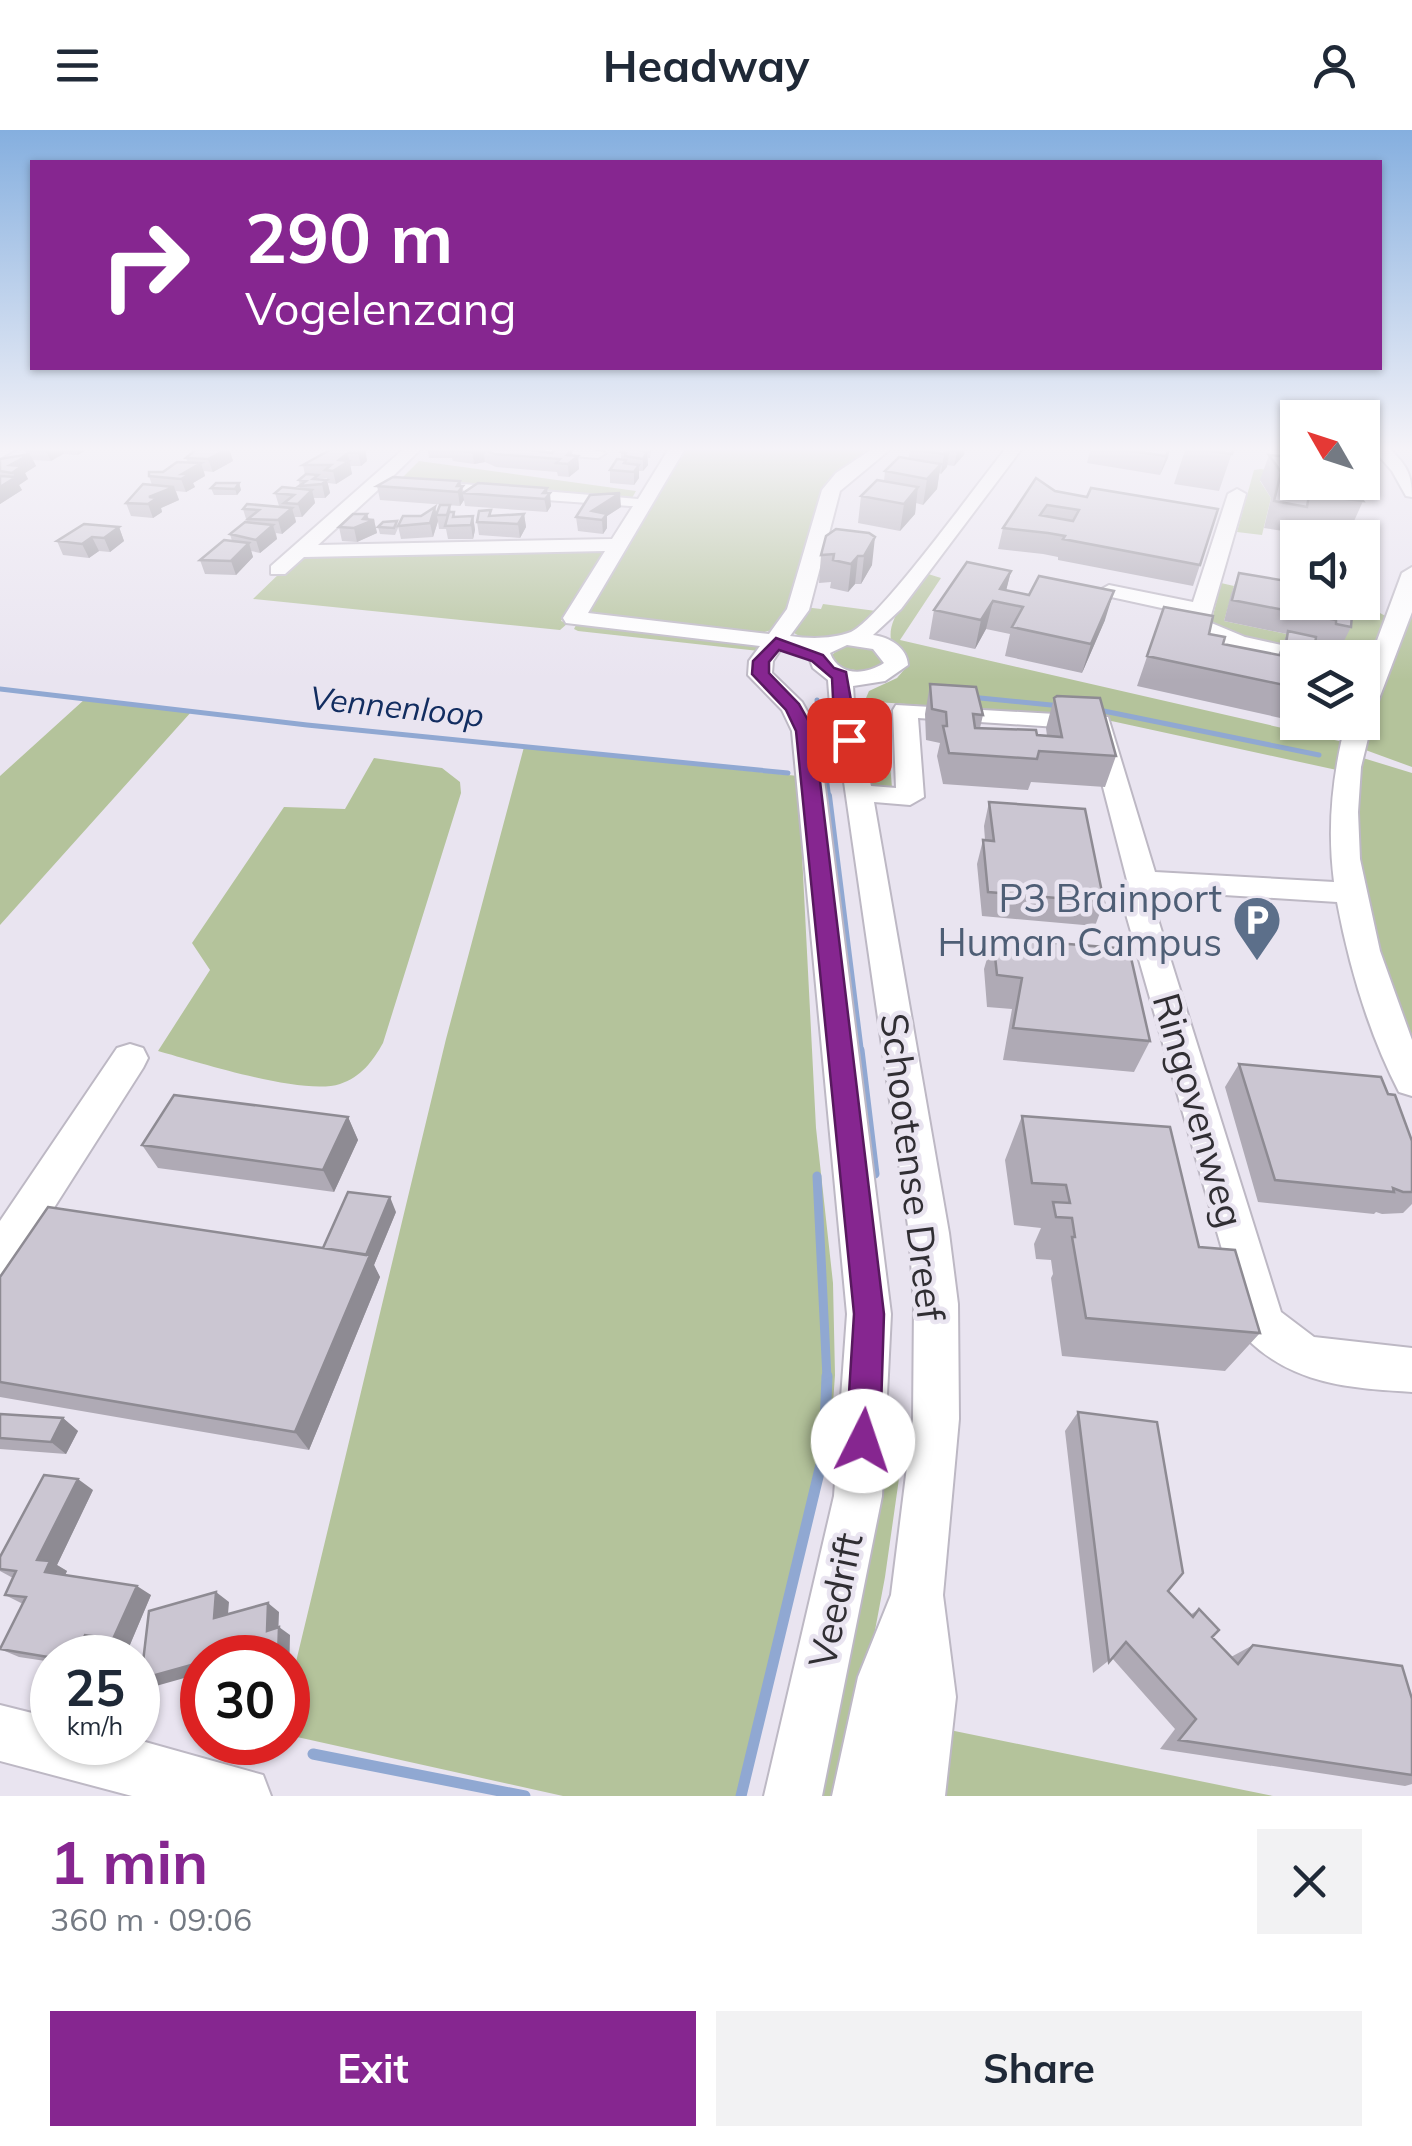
<!DOCTYPE html>
<html lang="en">
<head>
<meta charset="utf-8">
<style>
	:root { --surface:#fff; --page:#f2f2f3; --text:#1f2937; --muted:#747a83; --accent:#862690 }
	body { margin:0; font-family:Mulish,sans-serif; background:var(--page); color:var(--text); height:100vh; display:flex; flex-direction:column; font-size:38px; white-space:nowrap }
	* { box-sizing:border-box; margin:0 }
	p { font-size:32px; color:var(--muted) }
	.icon { flex:none; width:55px; height:55px; fill:none; stroke:currentColor; stroke-width:2; stroke-linecap:round; stroke-linejoin:round }
	.map { position:relative; height:1666px; overflow:hidden }
	.details { display:flex; flex-direction:column; background:var(--surface); flex:1 }
	.details>* { flex:none }
	.banner { position:absolute; left:30px; top:30px; width:1352px; height:210px; border-radius:0px; box-shadow:0 2px 8px #0004; background:#862690; color:#fff; overflow:hidden }
	.needle { width:65px; rotate:309deg }
	.buttons { position:absolute; left:1280px; top:270px; display:grid; gap:20px }
	.buttons a { display:grid; place-items:center; width:100px; height:100px; border-radius:0px; background:var(--surface); box-shadow:0 2px 8px #0004; font-size:50px }
	.speed { position:absolute; left:30px; top:1505px; display:flex; gap:20px; font-size:50px; font-weight:700; text-align:center }
	.speed>* { display:grid; place-content:center; width:130px; height:130px; border-radius:50%; background:var(--surface); box-shadow:0 2px 8px #0004; line-height:1 }
	.speed small { font-size:25px; font-weight:400 }
	.speed .limit { border:15px solid #d22; background:#fff; color:#111 }
	.pin { position:absolute; display:grid; place-items:center; width:85px; height:85px; color:#fff; margin:-42px; border-radius:20px; box-shadow:0 5px 15px #0006 }
	.me { position:absolute; width:110px; margin:-55px; rotate:4deg; stroke-linejoin:round; filter:drop-shadow(0 0 8px #0008) }
	.turn { display:flex; align-items:center; gap:35px; height:210px; padding:0 50px; font-size:45px }
	.turn .icon { width:130px; height:130px; stroke-width:2.5 }
	.turn b { display:block; font-size:70px; line-height:85px }
	.round { display:grid; place-items:center; flex:none; width:105px; height:105px; border-radius:0px; background:var(--page) }
	.headline { display:flex; align-items:center; justify-content:space-between; height:170px; padding:0 50px }
	h1 { font-size:60px; font-weight:700; line-height:75px; color:var(--accent) }
	.button { display:flex; gap:20px; margin-top:auto; padding:20px 50px }
	.button a { flex:1; height:115px; border-radius:0px; background:var(--accent); color:#fff; font-size:40px; font-weight:700; line-height:115px; text-align:center }
	.button a+a { background:var(--page); color:var(--text) }
	header { display:flex; justify-content:space-between; align-items:center; height:130px; padding:0 50px; background:var(--surface); font-size:45px; font-weight:700 }
	.map>svg:first-child { display:block }
</style>
</head>
<body>
<header><svg class="icon" aria-label="menu" viewBox="0 0 24 24"><path d="M4 6h16M4 12h16M4 18h16"/></svg>Headway<svg class="icon" aria-label="person" viewBox="0 0 24 24"><circle cx="12" cy="8" r="4"/><path d="M4 21q1-7 8-7t8 7"/></svg></header>
<div class="map">
<svg width="1412" height="1666" viewBox="0 0 1412 1666">
	<rect width="100%" height="100%" fill="#e9e4f0"/>
	<path fill="#b4c39b" d="M683 317H879L839 344 794 471 775 499 758 504 587 482Z
		M419 331 636 361 632 368 399 351Z
		M1261 339 1271 341 1260 351 1271 368 1262 405 1237 402 1254 340Z
		M605 420 561 491 568 493 560 500 253 469 282 441 306 425Z
		M925 443 941 448 900 510 1352 614 1346 642 1093 587 877 572 878 597H887L892 658 870 655 866 568 869 561 897 548 909 534 904 521 891 510C887 488 912 461 925 443Z
		M1221 453 1234 456 1224 491 1325 512 1326 516 1340 519 1330 474 1380 483 1389 488 1372 526C1343 540 1242 512 1211 494Z
		M1412 470V637L1360 618Z
		M823 474 876 481C858 504 822 520 794 503L804 477 821 479Z
		M578 491 758 515 759 521 578 501 574 499Z
		M852 515 873 518 886 533 872 542 839 538 831 526 841 517Z
		M85 569 192 581 0 795V646Z
		M524 617 798 646 816 998 833 1153 835 1245 830 1316 745 1666H563L288 1605V1565L446 909Z
		M374 628 442 638 460 652 461 663 383 913C373 931 361 947 340 954 303 966 198 932 158 921L210 840 192 813 284 677 345 679Z
		M1363 628 1412 643V926C1380 835 1335 723 1363 628Z
		M875 1286 907 1292 885 1447 844 1666H807Z
		M935 1597 1273 1666H927Z"/>
	<g fill="none" stroke-linecap="round" stroke-linejoin="round">
		<path stroke="#90a8d2" stroke-width="5" d="M0 559 307 595 788 643
			M970 567 1061 576
			M817 570 826 647 822 646
			M1094 579 1319 625
			M826 647 829 669"/>
		<path stroke="#90a8d2" stroke-width="8" d="M828 666 860 922"/>
		<path stroke="#90a8d2" stroke-width="9" d="M860 920 875 1044
			M817 1046 827 1248"/>
		<path stroke="#90a8d2" stroke-width="11" d="M313 1624 525 1666
			M741 1666 824 1322 827 1246"/>
		<g stroke="#bdb8c4" stroke-width="4">
			<path id="minor" d="M0 317H20L0 328Z
				M406 317H423L391 348 638 369 670 317H686L588 483 769 504 787 479 822 360 836 343 875 317H893L840 361 809 480 790 506C810 509 832 509 851 502 880 489 980 350 1007 317H1023L901 479 873 505C889 507 907 517 908 535L885 551 853 556 855 588 871 656 896 658 893 580 896 575 1108 587 1155 742 1334 752C1327 697 1332 646 1346 592H1362V551L1402 443 1412 437V482L1374 582 1369 588 1372 592 1361 637 1358 682 1360 729 1380 821 1412 910V966L1399 962C1369 904 1349 836 1337 772L1160 761 1151 767 1281 1182 1314 1207 1412 1218V1262C1350 1258 1295 1255 1248 1210L1121 767 1128 754 1088 599 918 588 924 667 910 675 874 672 949 1103 958 1174 959 1289 943 1465 956 1567 945 1666H832L858 1547 891 1465 913 1289 914 1174 909 1103 843 645 831 588 828 550 813 538 807 522 781 519 773 531 772 543 802 572 818 601 891 1184 882 1366 822 1666H764L834 1366 847 1184 792 601 782 580 748 545 749 531 760 516 566 493 563 488 605 421 304 427 285 444H271V436ZM380 358 630 376H633L612 409 318 415ZM847 515 873 519 884 533C866 545 839 547 830 523Z
				M511 317H579L606 323 598 328 519 322Z
				M1371 317H1388C1405 334 1412 342 1412 367L1406 366 1392 341Z
				M1237 359 1246 364 1209 492 1245 507 1318 523 1321 528H1298V532L1229 517 1189 499 1186 494 1189 484 1102 465 1098 461 1109 455 1193 472 1228 364Z
				M130 914 143 918 148 928 143 938 15 1139 0 1145V1091L117 918Z
				M0 1575 52 1588V1612L138 1610 263 1645 271 1666H132L0 1631Z"/>
		</g>
		<use href="#minor" fill="#fff" fill-rule="evenodd"/>
	</g>
	<path fill="#afaab5" d="M23 317H86L87 319 78 325 63 324 51 331 33 330 36 336 25 343 28 349 19 355 22 360 0 374V329L26 324Z
		M427 317H503L578 326 579 339 569 347 558 346 557 342 496 337 485 332 474 334 453 331 452 328H429Z
		M631 317H652L650 328H648V335L643 341H639V348L634 355 610 353V340L621 329V322Z
		M912 317H965L964 325 954 336 947 335 941 344 939 343 937 359 923 375 916 373 915 384 900 401 858 393 861 366 884 351 885 341 909 328 910 319Z
		M1091 317H1171L1160 345 1087 333Z
		M1186 317H1234L1219 361 1174 354Z
		M1270 317H1298V324L1269 320Z
		M229 318 233 331 213 342 204 341 205 346 193 353 195 357 186 362 176 361 179 370 161 378 162 382 153 388 131 386 126 373 152 355 149 346 188 333 186 328Z
		M365 318 367 331 361 336H350L352 344 336 354 328 353 327 348H318L319 349 327 350 330 363 325 368H314L315 373 302 387H295L296 392 282 404 276 403 277 409 260 423 251 421 253 427 236 445 205 444 200 430 232 411 230 404 247 392 243 379 286 378 279 376 275 363 300 359 299 350 305 345 303 335Z
		M1269 325 1298 352H1356L1353 358 1363 371 1351 398 1301 392 1296 403 1264 398 1271 368 1260 350Z
		M460 351 464 362 547 363 551 376 547 382 465 376 464 370 460 376 380 370 377 356Z
		M239 353 241 360 237 365H214L211 358Z
		M1055 361 1200 435 1193 456 1058 430V427L1043 424 998 419 1003 398Z
		M450 375 451 382H454L455 387 473 386 475 400 473 409H448L446 399H439L438 391 433 407 401 409 398 396 437 385Z
		M621 377 607 386V398L603 404 578 401 576 387Z
		M491 380V386L524 384 526 397 520 408 479 405 477 392Z
		M367 384 369 389 374 390 377 403 357 412 342 411 339 397Z
		M397 391 398 398 395 405 380 404 378 397Z
		M119 397 124 411 110 422 99 421 89 428 63 425 57 411Z
		M869 403 872 435 861 454H855L848 462 830 458 831 452 819 453 821 425Z
		M1011 441 1006 460 1105 490 1082 543 1005 526 1010 504 986 499 975 519 929 509 934 480Z
		M1239 443 1351 497 1340 519 1325 516V512L1315 510 1298 528V584L1294 591 1137 556 1164 477 1223 514 1278 525 1287 504 1224 491 1231 464Z
		M930 554 983 585 980 598 1037 605 1047 606 1046 598 1054 568 1116 626 1105 657 1031 652 1028 660 943 654 937 626 940 613 926 610 925 584Z
		M989 672 1104 772 1095 796 982 786 977 734 983 710H985L984 696Z
		M993 808 1150 911 1134 942 1003 930 1012 879 987 877 984 839Z
		M1239 934 1388 964 1412 1011V1074L1403 1083 1382 1084 1376 1082 1374 1084 1258 1072 1225 957Z
		M1022 986 1199 1117 1260 1203 1225 1241 1062 1226 1051 1148 1053 1144 1051 1130 1036 1129 1034 1114 1041 1098 1014 1095 1005 1030Z
		M348 987 358 1010 334 1062 158 1038 142 1015Z
		M396 1082 374 1135 380 1147 309 1320 0 1267V1147L323 1118Z
		M1078 1282 1168 1461 1190 1485 1199 1479 1212 1507 1231 1527 1253 1515 1412 1569V1654L1405 1656 1160 1619 1175 1599 1112 1528 1093 1543 1065 1301Z
		M0 1284 63 1288 78 1301 66 1324 0 1319Z
		M93 1360 57 1435 67 1441 65 1445 151 1465 129 1517 102 1513 95 1528H52V1532L19 1527 0 1519 23 1474 5 1465 13 1448 0 1441V1439Z"/>
	<path fill="#8e8b93" d="M49 317H60L63 324 51 331 45 319Z
		M75 317H86L87 319 78 325Z
		M958 317H965L964 325 954 336Z
		M1170 317 1168 328 1160 345 1166 326Z
		M229 318 233 331 213 342 208 329Z
		M365 318 367 331 361 336 358 323Z
		M950 318 947 337 941 344 944 324Z
		M484 319 485 332 474 334 472 322Z
		M572 320 573 331 578 326 579 339 569 347 567 325Z
		M647 322 648 335 643 341V329Z
		M348 323 352 344 336 354 333 341 339 330Z
		M30 324 36 336 25 343 28 349 19 355 22 360 0 374V357L15 348 10 335Z
		M201 333 205 346 193 353 195 357 186 362 181 349 182 344Z
		M941 334 937 359 923 375 927 349Z
		M639 335V348L634 355V342Z
		M327 350 330 363 325 368 322 354Z
		M460 351 464 370 460 376 457 356Z
		M239 353 241 360 237 365 235 359Z
		M174 357 179 370 161 378 162 382 153 388 148 374 149 367Z
		M918 357 915 384 900 401 904 374Z
		M547 358 548 366 550 363 551 376 547 382 543 363Z
		M312 360 315 373 302 387 298 374Z
		M620 363 621 377 607 386V398L603 404 602 390 592 381Z
		M435 377 438 391 433 407 430 393Z
		M292 378 296 392 282 404 278 390Z
		M367 384 369 392 374 390 377 403 357 412 354 398Z
		M524 384 526 397 520 408 518 394Z
		M473 386 475 400 473 409 471 395Z
		M273 395 277 409 260 423 256 410Z
		M119 397 124 411 110 422 104 408Z
		M92 407 99 421 89 428 82 414Z
		M875 407 872 435 861 454 864 426Z
		M249 413 253 427 236 445 231 431Z
		M858 426 855 454 848 462 851 434Z
		M1011 441 1004 469 1000 459Z
		M1114 461 1105 490 1082 543 1091 514Z
		M993 471 986 499 975 519 981 490Z
		M348 987 358 1010 334 1062 323 1040Z
		M390 1067 396 1082 374 1135 380 1147 309 1320 295 1302Z
		M63 1288 78 1301 66 1324 51 1312Z
		M78 1349 93 1360 57 1435 67 1441 62 1452 45 1442 37 1430Z
		M137 1456 151 1465 129 1517 113 1509Z
		M216 1462 229 1472 227 1496 214 1488Z
		M268 1473 279 1482 278 1509 267 1501Z
		M279 1497 290 1505 289 1548H288V1528H278Z
		M85 1505 102 1513 95 1528H75Z
		M202 1532V1543L156 1556 141 1549Z"/>
	<path fill="#cbc6d2" stroke="#8e8b93" stroke-width="2.5" fill-rule="evenodd" d="M23 317H49L45 319Z
		M199 317H220L229 318 208 329 186 328Z
		M335 317 365 318 358 323H348L339 330 349 331 333 341 325 340 331 335H303Z
		M454 317H502L516 318 519 317H536L531 320 552 323 557 318 572 320 567 325 578 326 568 334 556 333 560 329 494 324 484 319 472 322 451 319Z
		M626 317 647 322 643 329 625 326 626 323 621 322Z
		M912 317H939L950 318 944 324 910 319Z
		M1105 317H1170L1166 326Z
		M1186 317H1234L1232 324Z
		M30 324 10 335 22 336 12 343 0 341V329Z
		M1269 325 1298 328V352H1353V358L1363 371 1309 365 1307 377 1274 371 1281 342Z
		M899 327 941 334 927 349 885 341Z
		M617 329 626 330 624 333 639 335 634 342 610 340Z
		M177 332 201 333 182 344H190L181 349 149 346V342H163Z
		M306 344 318 345 313 349 327 350 322 354 299 356 306 351 299 350Z
		M0 346 16 347 0 357Z
		M393 347 460 351 457 356H463L458 362 377 356Z
		M1036 348 1055 361 1087 367 1091 358 1218 379 1200 435 1063 409 1065 406 1048 403 1003 398ZM1047 375 1079 380 1073 391 1040 385Z
		M877 350 918 357 904 374 861 366Z
		M216 353H239L235 359 211 358Z
		M478 353 547 358 543 363H550L545 369 463 363Z
		M143 354 174 357 149 367 157 368 148 374 126 373Z
		M282 357 312 360 298 374 284 373 294 365 275 363Z
		M620 363 592 381 607 384 602 390 576 387 590 365Z
		M247 374 292 378 278 390 248 389 259 380 243 379Z
		M440 375H450L447 385H436Z
		M435 377 430 393 398 396 403 386H421Z
		M491 380 489 386 524 384 518 394 477 392 479 381Z
		M449 382H454L453 387 473 386 471 395 445 396Z
		M353 384H367L363 389 374 390 354 398 339 397Z
		M397 391 394 398 378 397 383 392Z
		M245 392 273 395 256 410 230 404Z
		M84 394 119 397 104 408 92 407 82 414 57 411Z
		M836 399 869 403 875 407 864 426H858L851 434 833 430 834 424 821 425 826 406Z
		M224 410 249 413 231 431 200 430Z
		M967 432 1011 441 1000 459 1029 465 1039 446 1114 461 1091 514 1012 497 1023 477 993 471 981 490 934 480Z
		M1239 443 1298 453V472H1353L1351 497 1336 494V490L1232 470Z
		M1164 477 1213 486 1209 504 1225 507 1223 514 1284 526 1288 501 1316 507 1313 528H1298V558L1147 526Z
		M930 554 976 557 983 585 973 584 975 598 1036 600 1037 605 1062 607 1054 568 1057 566 1100 568 1116 626 1039 621 1037 629 949 623 943 596H947L946 582 932 579Z
		M989 672 1085 679 1104 772 988 762 983 710 994 711Z
		M993 808 1129 819 1150 911 1013 898 1022 848 997 845Z
		M1239 934 1381 947 1388 964 1395 965 1412 1011V1062H1403L1393 1058 1394 1062 1275 1050Z
		M174 965 348 987 323 1040 142 1015Z
		M1022 986 1170 997 1199 1117 1235 1120 1260 1203 1086 1188 1072 1107H1075L1072 1088 1056 1087 1053 1072 1070 1073 1066 1055 1032 1053Z
		M348 1062 390 1067 366 1125 323 1118Z
		M48 1077 370 1125 295 1302 0 1252V1147Z
		M1078 1282 1157 1292 1183 1443 1168 1461 1193 1487 1199 1479 1219 1500 1212 1507 1238 1534 1253 1515 1402 1536 1412 1569V1645L1179 1610 1196 1589 1126 1512 1109 1532Z
		M0 1284 63 1288 51 1312 0 1308Z
		M44 1345 78 1349 37 1430 50 1431 45 1442 137 1456 113 1509 85 1505 75 1528H54L0 1519 26 1467 5 1465 16 1441 0 1439V1427Z
		M216 1462 214 1488 268 1473 267 1501 279 1497 278 1528H202V1532L141 1549 149 1481Z"/>
	<linearGradient id="sky" x2="0" y2="1"><stop stop-color="#85afdf"/><stop offset="0.58" stop-color="#f5f3f8"/><stop offset="1" stop-color="#f5f3f8" stop-opacity="0"/></linearGradient>
	<rect width="1412" height="550" fill="url(#sky)"/>
	<path fill="#862690" stroke="#57195e" stroke-width="2.5" d="M776 508 823 525 834 538 846 542 858 610 849 616 840 610 834 588 832 548 812 531 779 520 769 532V543L799 574 814 601 884 1184 880 1311 875 1322 863 1327 851 1322 846 1311 854 1184 796 601 786 580 752 544 753 531Z"/>
	<defs>
		<g id="parking-pin" transform="scale(2.5)"><path d="M0 17L-7.5 6A9.5 9.5 0 1 1 7.5 6Z" fill="#5c6f8a" stroke="#e9e4f0"/><path d="M-3.5-5.5H1a3.5 3.5 0 0 1 0 7H-1V5.5H-3.5ZM-1-3.4V-.6H.8a1.4 1.4 0 0 0 0-2.8Z" fill="#fff"/></g>
	</defs>
	<g fill-rule="evenodd">
		<use href="#parking-pin" x="1257" y="790"/>
	</g>
	<g text-anchor="middle" dominant-baseline="central" stroke-width="9" stroke-linejoin="round" paint-order="stroke">
		<g font-size="32" font-style="italic" fill="#122d60" stroke="#e9e4f0">
			<text transform="translate(397 576) rotate(6)">Vennenloop</text>
		</g>
		<g font-size="38" fill="#4e5e75" stroke="#e9e4f0" text-anchor="end">
			<text x="1222" y="768">P3 Brainport<tspan x="1222" dy="44">Human Campus</tspan></text>
		</g>
		<g font-size="38" fill="#302e33" stroke="#e9e4f0">
			<text transform="translate(1199 980) rotate(74)">Ringovenweg</text>
			<text transform="translate(913 1037) rotate(83)">Schootense Dreef</text>
			<text transform="translate(835 1470) rotate(-78)">Veedrift</text>
		</g>
	</g>
</svg>
<div class="buttons">
<a><svg class="needle" viewBox="-14 -14 28 28"><path d="M0-13l5 13h-10z" fill="#e53935"/><path d="M0 13l5-13h-10z" fill="#747a83"/></svg></a>
<a><svg class="icon" aria-label="sound" viewBox="0 0 24 24"><path d="M4 9h4l5-4v14l-5-4H4zM17 9q2 3 0 6"/></svg></a>
<a><svg class="icon" aria-label="layers" viewBox="0 0 24 24"><path d="M12 4l9 5-9 5-9-5zM3 14l9 5 9-5"/></svg></a>
</div>
<div class="speed"><div>25<small>km/h</small></div><div class="limit">30</div></div>
<div class="pin" style="left:849px;top:610px;background:#d93025"><svg class="icon" aria-label="arrive" viewBox="0 0 24 24"><path d="M6 21V4h12l-3 4 3 4H6"/></svg></div>
<svg class="me" style="left:863px;top:1311px" viewBox="-20 -20 40 40"><circle r="19" fill="#fff"/><path d="M0-13L10 11 0 6-10 11z" fill="#862690"/></svg>
<div class="banner">
<div class="turn"><svg class="icon" aria-label="right" viewBox="0 0 24 24"><path d="M7 20v-9h11M14 6l5 5-5 5"/></svg><div><b>290 m</b>Vogelenzang</div></div>
</div>
</div>
<section class="details">
<div class="headline"><div><h1>1 min</h1><p>360 m · 09:06</p></div><a class="round"><svg class="icon" aria-label="close" viewBox="0 0 24 24"><path d="M6 6l12 12M18 6L6 18"/></svg></a></div>
<div class="button"><a>Exit</a><a>Share</a></div>
</section>
</body>
</html>
